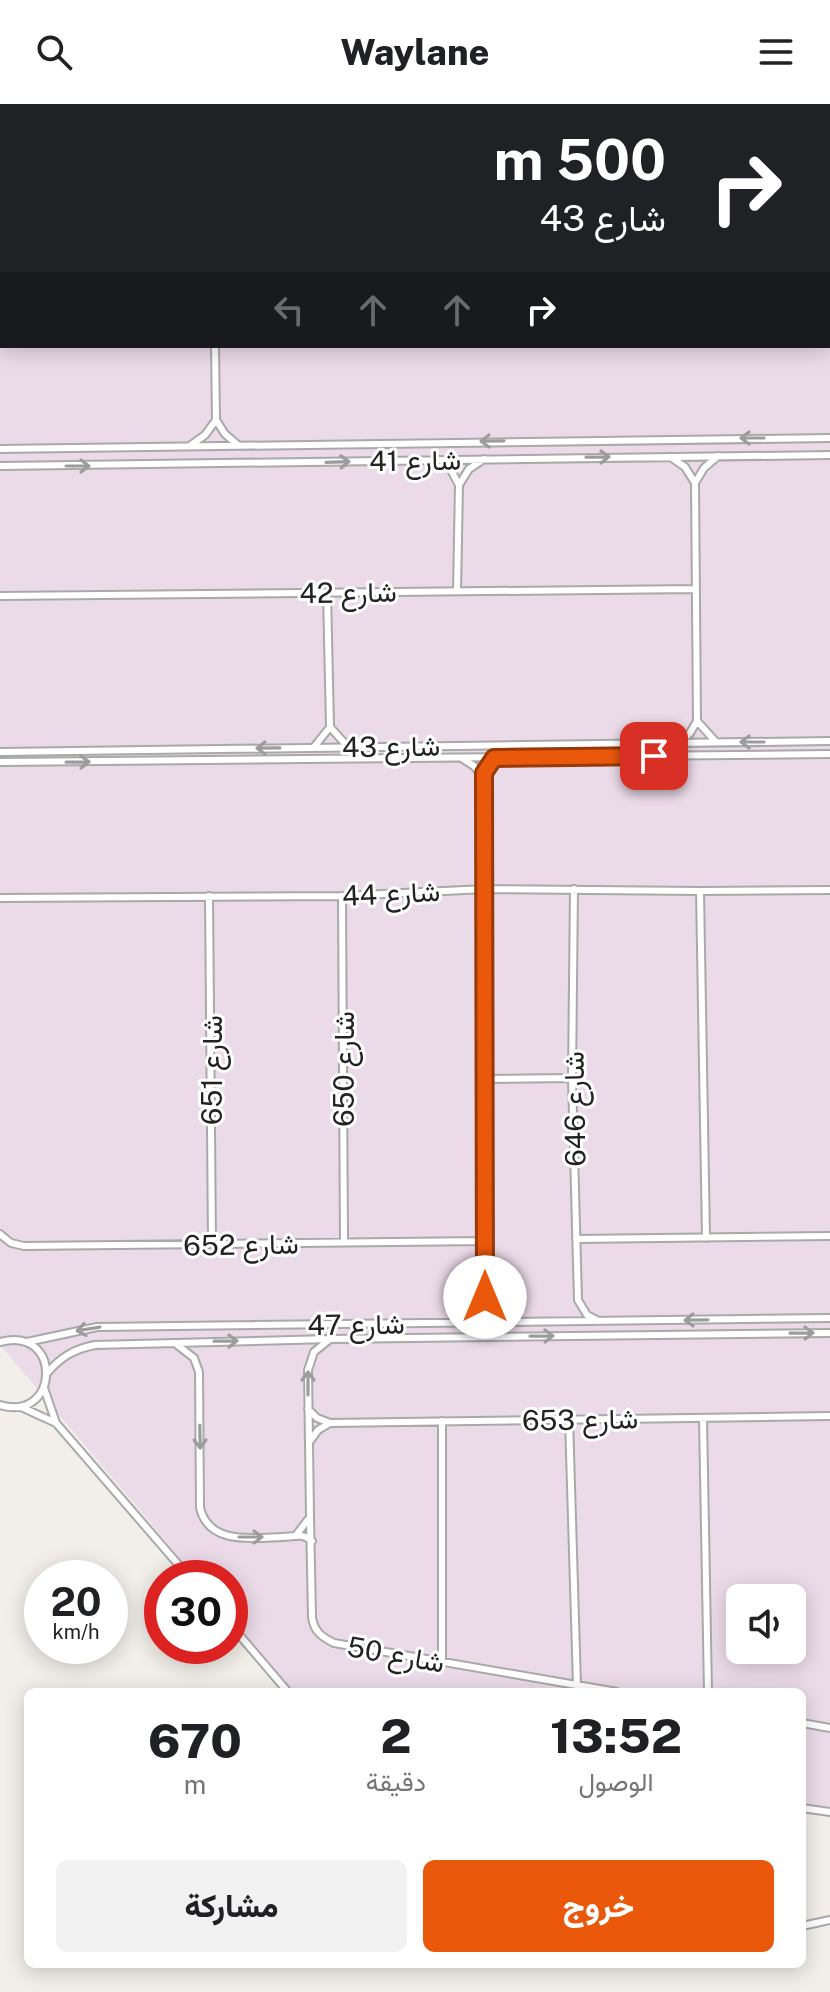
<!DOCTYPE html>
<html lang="ar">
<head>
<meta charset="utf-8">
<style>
	:root { --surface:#fff; --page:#f2f2f2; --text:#202124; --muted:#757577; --accent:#ea580c }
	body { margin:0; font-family:"Public Sans",Vazirmatn,sans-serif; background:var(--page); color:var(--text); direction:rtl; height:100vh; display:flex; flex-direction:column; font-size:30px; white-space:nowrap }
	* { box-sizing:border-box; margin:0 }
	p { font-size:26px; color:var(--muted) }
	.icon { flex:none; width:44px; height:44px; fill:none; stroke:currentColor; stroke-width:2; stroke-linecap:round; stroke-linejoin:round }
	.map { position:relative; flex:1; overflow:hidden; direction:ltr }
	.drawer { position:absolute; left:24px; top:1584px; width:782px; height:280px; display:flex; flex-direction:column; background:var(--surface); border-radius:12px; box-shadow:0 4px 20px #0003; direction:rtl }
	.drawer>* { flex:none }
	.hud { position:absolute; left:0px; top:0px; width:830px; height:244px; box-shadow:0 4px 20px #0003; direction:rtl; background:#202124; color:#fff; overflow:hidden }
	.buttons { position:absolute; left:726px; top:1480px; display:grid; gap:16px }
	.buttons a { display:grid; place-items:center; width:80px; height:80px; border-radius:12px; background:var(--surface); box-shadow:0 4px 20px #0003; font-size:40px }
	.speed { position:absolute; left:24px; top:1456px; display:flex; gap:16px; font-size:40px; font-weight:700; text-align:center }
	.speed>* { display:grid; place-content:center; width:104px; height:104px; border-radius:50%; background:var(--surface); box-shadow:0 4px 20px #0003; line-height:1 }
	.speed small { font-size:20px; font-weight:400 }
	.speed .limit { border:12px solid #d22; background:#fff; color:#111 }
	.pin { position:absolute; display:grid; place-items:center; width:68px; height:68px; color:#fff; margin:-34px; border-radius:16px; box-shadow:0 4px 12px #0006 }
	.me { position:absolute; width:88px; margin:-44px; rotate:0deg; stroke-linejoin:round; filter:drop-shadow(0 0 6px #0008) }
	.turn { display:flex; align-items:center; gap:28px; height:168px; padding:0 32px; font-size:36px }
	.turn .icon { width:104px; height:104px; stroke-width:2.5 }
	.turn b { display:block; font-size:56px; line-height:68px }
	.lanes { display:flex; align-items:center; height:76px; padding:0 32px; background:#0003; justify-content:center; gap:40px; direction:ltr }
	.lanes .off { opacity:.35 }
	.eta { display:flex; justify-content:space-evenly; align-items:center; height:136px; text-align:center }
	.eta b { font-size:48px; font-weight:800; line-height:56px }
	.button { display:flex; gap:16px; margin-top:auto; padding:16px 32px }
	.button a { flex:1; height:92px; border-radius:12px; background:var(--accent); color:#fff; font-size:32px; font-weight:800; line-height:92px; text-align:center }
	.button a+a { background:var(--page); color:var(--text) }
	header { display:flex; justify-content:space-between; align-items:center; height:104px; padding:0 32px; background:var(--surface); font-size:36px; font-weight:800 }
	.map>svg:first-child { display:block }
</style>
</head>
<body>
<header><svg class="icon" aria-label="menu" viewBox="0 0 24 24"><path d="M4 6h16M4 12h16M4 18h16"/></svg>Waylane<svg class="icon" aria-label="search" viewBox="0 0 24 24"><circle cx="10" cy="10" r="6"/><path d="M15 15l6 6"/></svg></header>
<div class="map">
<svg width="830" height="1888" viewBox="0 0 830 1888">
	<rect width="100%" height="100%" fill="#f2efe9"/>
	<path fill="#ebdbe8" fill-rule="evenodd" d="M0 0H830V1713L802 1708V1588H294L230 1513V1474H197L0 1241ZM2 2H828V242H2ZM740 1494H792V1546H740Z"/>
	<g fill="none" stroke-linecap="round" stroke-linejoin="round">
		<g stroke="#a9a9a9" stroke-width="10">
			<path id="street" d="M439 0V2
				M828 70 830 69
				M828 205H830
				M0 217H2
				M215 242 216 316 225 330 238 341
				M191 341 205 331 216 316
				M0 345 830 334
				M672 354 685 363 695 379 697 617 690 629 680 638
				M437 355 451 366 459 381 457 487
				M0 362 830 351
				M695 379 704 364 718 352
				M459 381 469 365 484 355
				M0 492 696 485
				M697 617 716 638
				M330 623 348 643
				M314 643 330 623 327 488
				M0 648 830 637
				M463 655 474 662 484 674
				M0 658 830 650
				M574 785 572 974 578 1196 587 1211 598 1217
				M700 787 706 1134
				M209 792 212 1140
				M342 792 344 1138
				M0 794 342 792 485 785 700 787 830 786
				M484 975 572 974
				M0 1130 11 1139 24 1142 485 1137
				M576 1135 830 1132
				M485 1193 505 1218
				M466 1219 477 1207 485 1193 484 669 494 654
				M0 1238C63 1221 60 1319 0 1301
				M27 1238 97 1223 830 1214
				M176 1240 194 1254 199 1268 200 1404C209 1441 252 1434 282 1433 295 1433 301 1428 312 1437
				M47 1269C61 1253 74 1245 95 1241L330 1235 830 1229
				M44 1284 56 1319 190 1474
				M21 1303 56 1319
				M308 1305 317 1314 330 1319 830 1312
				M703 1314 708 1588
				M569 1315 577 1581
				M442 1317V1558
				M310 1337 318 1326 330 1319
				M310 1413 312 1513C314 1528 322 1533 334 1539L617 1588
				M297 1430 310 1413 308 1266 314 1248 330 1235
				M230 1520 288 1588
				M802 1619 830 1624
				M802 1704 830 1708
				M802 1822 830 1816"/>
		</g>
		<use href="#street" stroke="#fff" stroke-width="6"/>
	</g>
	<defs><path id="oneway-shaft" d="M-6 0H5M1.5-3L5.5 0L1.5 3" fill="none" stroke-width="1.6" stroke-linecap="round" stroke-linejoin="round" transform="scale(2)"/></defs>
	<g stroke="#9c9c9c">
		<use href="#oneway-shaft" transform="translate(752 334) rotate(180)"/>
		<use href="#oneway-shaft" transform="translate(492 337) rotate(179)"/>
		<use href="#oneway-shaft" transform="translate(598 353) rotate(-1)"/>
		<use href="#oneway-shaft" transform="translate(338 358) rotate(-2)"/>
		<use href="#oneway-shaft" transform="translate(78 362)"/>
		<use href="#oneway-shaft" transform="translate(752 638) rotate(180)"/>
		<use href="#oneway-shaft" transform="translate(268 644) rotate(179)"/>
		<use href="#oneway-shaft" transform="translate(78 658) rotate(-1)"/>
		<use href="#oneway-shaft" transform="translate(696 1216) rotate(179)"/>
		<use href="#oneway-shaft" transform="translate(88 1225) rotate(171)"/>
		<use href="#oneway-shaft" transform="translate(802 1229) rotate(-1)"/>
		<use href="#oneway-shaft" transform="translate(542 1232) rotate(-1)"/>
		<use href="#oneway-shaft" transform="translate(226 1237) rotate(-1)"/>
		<use href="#oneway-shaft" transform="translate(308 1279) rotate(-90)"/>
		<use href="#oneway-shaft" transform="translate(200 1333) rotate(89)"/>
		<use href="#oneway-shaft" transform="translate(251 1433)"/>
	</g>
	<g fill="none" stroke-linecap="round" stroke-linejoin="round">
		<g stroke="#983908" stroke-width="20">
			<path id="route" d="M485 1193 484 669 494 654 654 652"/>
		</g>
		<use href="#route" stroke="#ea580c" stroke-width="14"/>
	</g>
	<g text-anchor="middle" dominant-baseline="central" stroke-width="6" stroke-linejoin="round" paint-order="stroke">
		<g font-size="28" fill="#222" stroke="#fff">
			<text transform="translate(415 356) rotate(-1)">شارع 41</text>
			<text transform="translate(348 488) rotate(-1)">شارع 42</text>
			<text transform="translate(391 642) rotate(-1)">شارع 43</text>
			<text transform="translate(391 789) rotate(-3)">شارع 44</text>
			<text transform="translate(343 965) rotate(-90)">شارع 650</text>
			<text transform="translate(211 966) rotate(-90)">شارع 651</text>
			<text transform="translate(574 1005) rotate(-91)">شارع 646</text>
			<text transform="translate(241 1140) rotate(-1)">شارع 652</text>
			<text transform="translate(356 1220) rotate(-1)">شارع 47</text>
			<text transform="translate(580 1315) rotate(-1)">شارع 653</text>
			<text transform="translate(396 1550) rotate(10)">شارع 50</text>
		</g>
	</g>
</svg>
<div class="buttons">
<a><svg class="icon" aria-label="sound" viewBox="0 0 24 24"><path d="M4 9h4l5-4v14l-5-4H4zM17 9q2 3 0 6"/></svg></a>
</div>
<div class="speed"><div>20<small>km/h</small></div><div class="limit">30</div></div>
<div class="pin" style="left:654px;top:652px;background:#d93025"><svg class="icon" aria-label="arrive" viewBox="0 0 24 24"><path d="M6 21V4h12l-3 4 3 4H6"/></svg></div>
<svg class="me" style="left:485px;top:1193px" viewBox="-20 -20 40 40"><circle r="19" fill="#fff"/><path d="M0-13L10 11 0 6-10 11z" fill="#ea580c"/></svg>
<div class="hud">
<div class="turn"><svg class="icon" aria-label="right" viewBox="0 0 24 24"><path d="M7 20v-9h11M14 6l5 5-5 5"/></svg><div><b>500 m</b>شارع 43</div></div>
<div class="lanes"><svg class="icon off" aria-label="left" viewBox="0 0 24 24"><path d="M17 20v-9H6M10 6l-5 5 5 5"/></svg><svg class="icon off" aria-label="ahead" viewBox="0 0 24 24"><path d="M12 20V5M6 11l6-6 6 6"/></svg><svg class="icon off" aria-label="ahead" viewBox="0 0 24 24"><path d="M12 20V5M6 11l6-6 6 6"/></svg><svg class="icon" aria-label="right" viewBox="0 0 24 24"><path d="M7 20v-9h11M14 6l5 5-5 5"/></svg></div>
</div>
<section class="drawer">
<div class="eta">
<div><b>13:52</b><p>الوصول</p></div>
<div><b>2</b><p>دقيقة</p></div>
<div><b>670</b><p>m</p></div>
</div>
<div class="button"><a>خروج</a><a>مشاركة</a></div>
</section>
</div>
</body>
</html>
